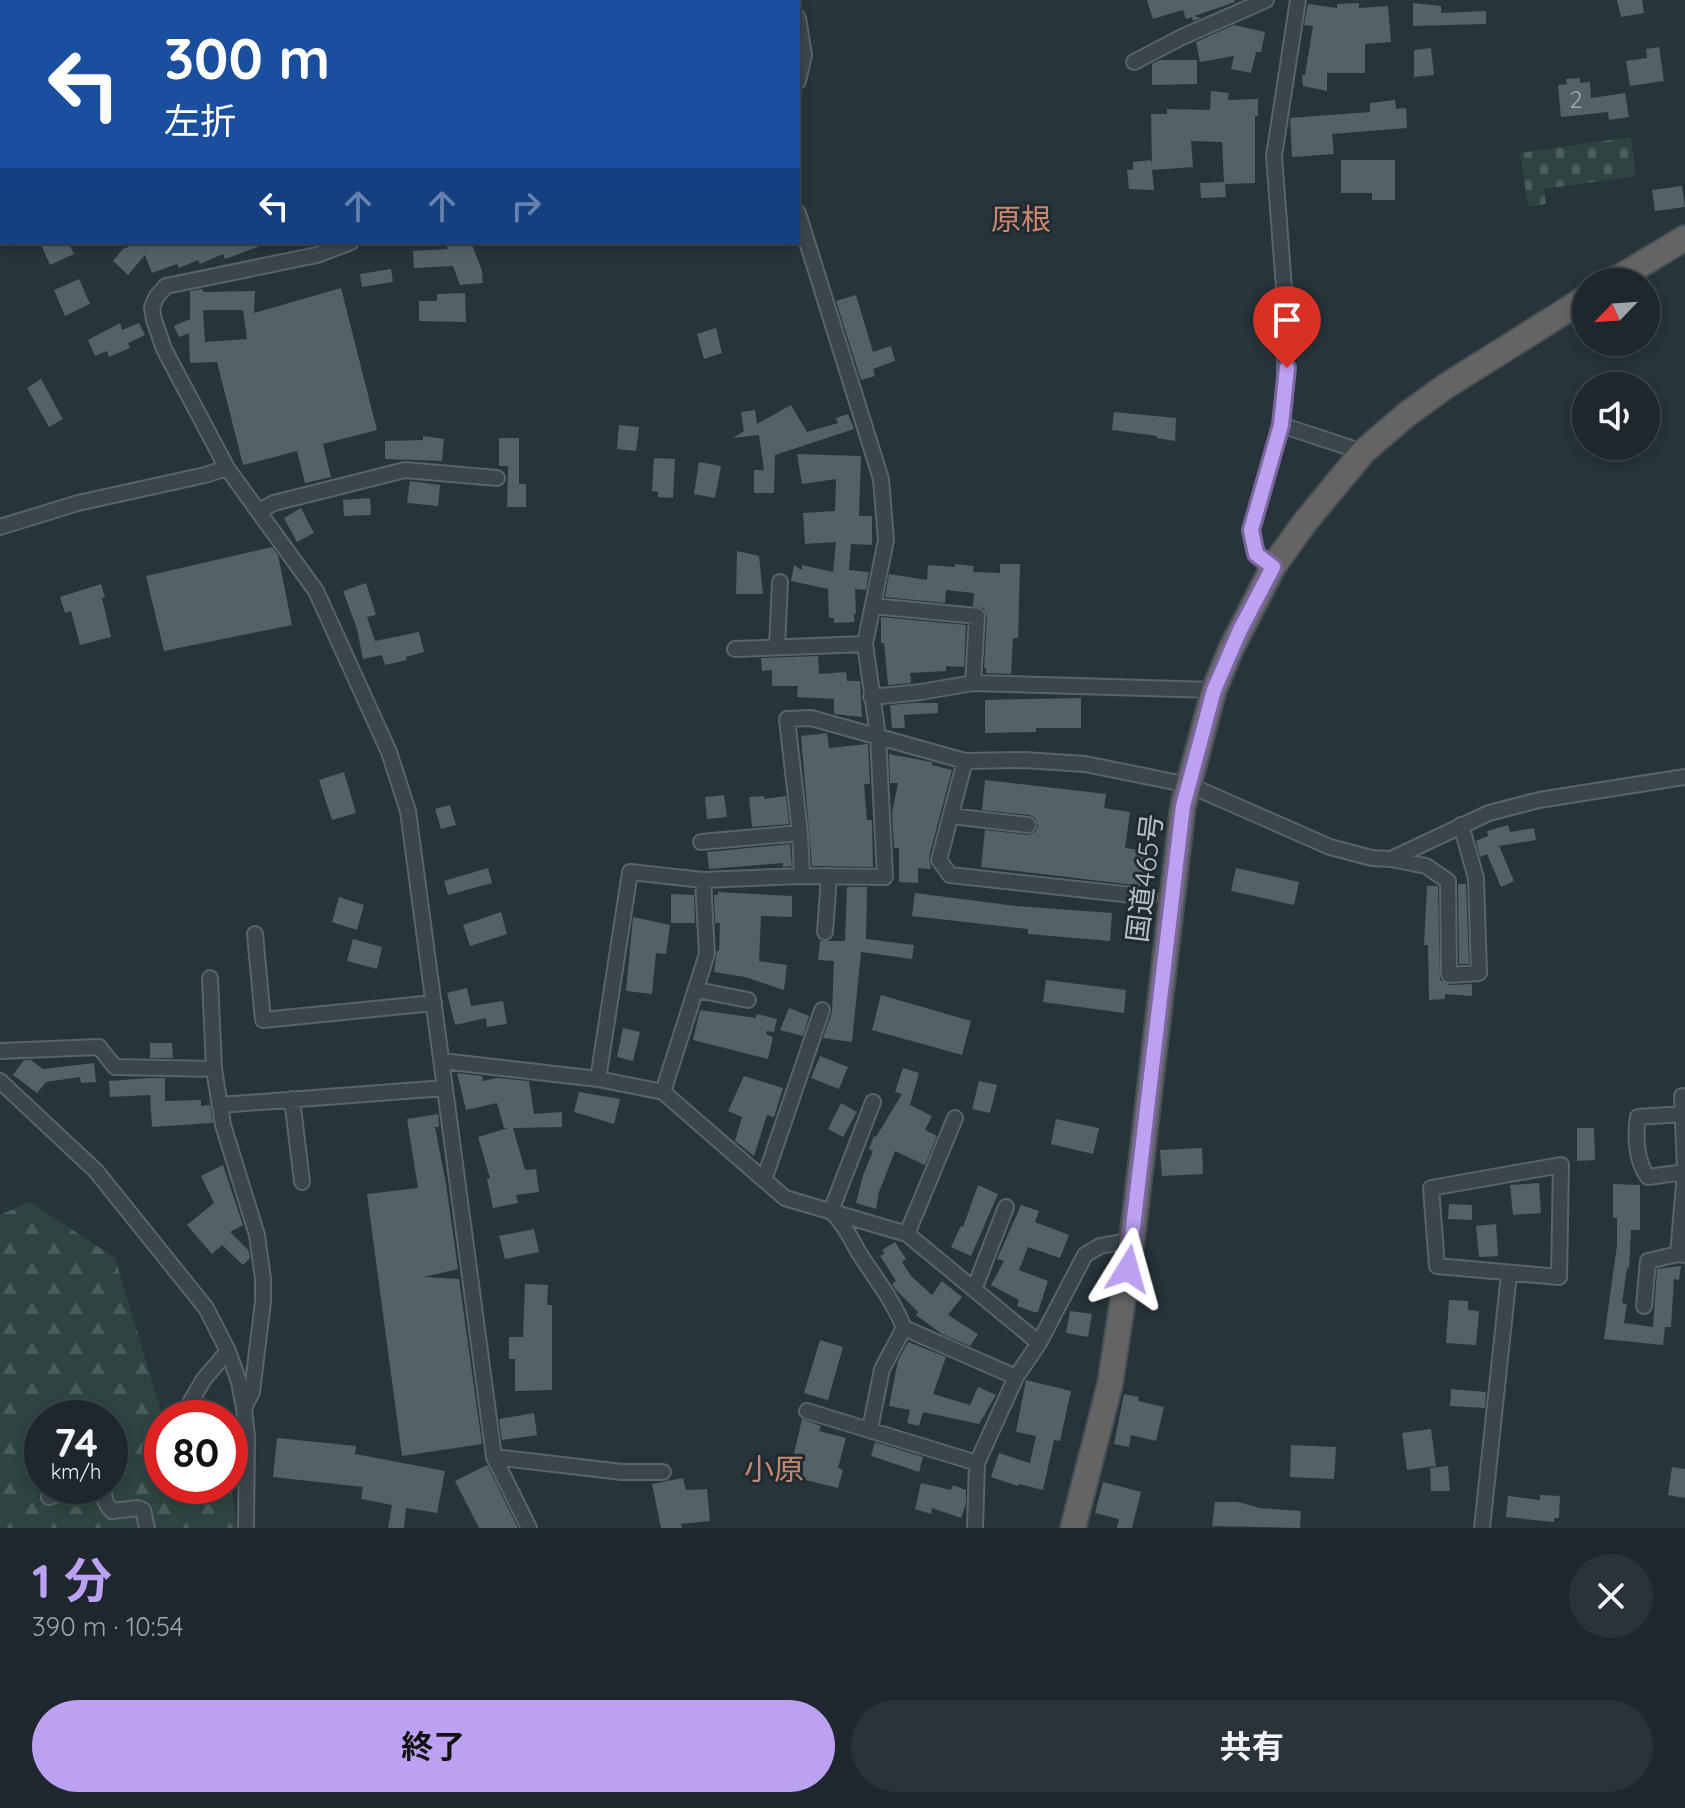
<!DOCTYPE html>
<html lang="ja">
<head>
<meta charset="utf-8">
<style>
	:root { --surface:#1d272d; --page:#2a3339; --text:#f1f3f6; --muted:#a0a5aa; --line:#3b4449; --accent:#bca0f2 }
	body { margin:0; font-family:Quicksand,"Noto Sans JP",sans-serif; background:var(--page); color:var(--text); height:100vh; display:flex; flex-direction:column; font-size:30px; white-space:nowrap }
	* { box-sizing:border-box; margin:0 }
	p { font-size:26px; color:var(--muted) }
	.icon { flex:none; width:44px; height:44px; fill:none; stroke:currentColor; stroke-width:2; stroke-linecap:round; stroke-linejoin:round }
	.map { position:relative; height:1528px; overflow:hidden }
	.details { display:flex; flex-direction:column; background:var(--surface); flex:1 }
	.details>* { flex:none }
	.banner { position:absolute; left:0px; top:0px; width:800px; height:244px; box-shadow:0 4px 12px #0003,0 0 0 2px var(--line); background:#1a4fa0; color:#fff; overflow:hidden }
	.needle { width:52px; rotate:245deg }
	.fabs { position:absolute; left:1572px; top:268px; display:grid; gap:16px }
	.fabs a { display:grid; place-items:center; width:88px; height:88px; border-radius:50%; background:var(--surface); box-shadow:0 4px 12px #0003,0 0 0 2px var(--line); font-size:40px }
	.speed { position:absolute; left:24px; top:1400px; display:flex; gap:16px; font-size:40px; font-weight:700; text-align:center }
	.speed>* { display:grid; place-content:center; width:104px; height:104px; border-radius:50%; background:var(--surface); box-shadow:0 4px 12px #0003,0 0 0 2px var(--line); line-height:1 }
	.speed small { font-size:20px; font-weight:400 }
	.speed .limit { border:12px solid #d22; background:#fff; color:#111 }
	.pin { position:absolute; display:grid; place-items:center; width:68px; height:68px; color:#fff; margin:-82px -34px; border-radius:50% 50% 50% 0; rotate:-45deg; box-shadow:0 0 8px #0007 }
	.pin .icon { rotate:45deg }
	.me { position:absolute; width:88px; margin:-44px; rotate:8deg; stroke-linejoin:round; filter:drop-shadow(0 0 6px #0008) }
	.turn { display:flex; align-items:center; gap:28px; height:168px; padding:0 32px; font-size:36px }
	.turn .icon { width:104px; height:104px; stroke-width:2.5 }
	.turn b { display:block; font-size:56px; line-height:68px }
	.lanes { display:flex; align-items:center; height:76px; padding:0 32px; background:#0003; justify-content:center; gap:40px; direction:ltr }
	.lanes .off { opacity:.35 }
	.round { display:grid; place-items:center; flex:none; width:84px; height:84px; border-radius:42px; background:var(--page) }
	.headline { display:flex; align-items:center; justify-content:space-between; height:136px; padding:0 32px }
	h1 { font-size:48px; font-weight:700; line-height:60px; color:var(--accent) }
	.primary-button { display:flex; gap:16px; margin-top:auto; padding:16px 32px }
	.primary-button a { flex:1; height:92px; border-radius:48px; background:var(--accent); color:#111; font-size:32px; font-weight:700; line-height:92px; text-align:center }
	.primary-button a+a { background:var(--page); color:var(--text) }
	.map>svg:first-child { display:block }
</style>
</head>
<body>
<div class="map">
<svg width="1685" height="1528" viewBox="0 0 1685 1528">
	<defs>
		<pattern id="forest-firs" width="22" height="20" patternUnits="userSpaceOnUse" patternTransform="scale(2)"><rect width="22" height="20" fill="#2f4440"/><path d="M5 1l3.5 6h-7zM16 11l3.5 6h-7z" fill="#4b5d5a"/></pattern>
		<pattern id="cemetery-stones" width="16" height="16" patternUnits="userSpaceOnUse" patternTransform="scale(2)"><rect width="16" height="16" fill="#2f4440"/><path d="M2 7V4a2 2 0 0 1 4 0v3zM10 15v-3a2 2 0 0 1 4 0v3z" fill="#4b5d5a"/></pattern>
	</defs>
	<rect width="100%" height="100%" fill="#27343c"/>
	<path fill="url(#forest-firs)" fill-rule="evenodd" d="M30 1202 115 1258 163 1418 162 1486H230V1479L237 1528H0V1215ZM42 1418H110V1486H42Z"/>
	<path fill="url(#cemetery-stones)" d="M1631 137 1636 176 1544 189 1546 204 1528 207 1520 153Z"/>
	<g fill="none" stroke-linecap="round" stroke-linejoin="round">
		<path stroke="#3f5563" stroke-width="28" d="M93 2 97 0
			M0 57 2 56"/>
	</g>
	<path fill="#536169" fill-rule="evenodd" d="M1147 0H1235V2L1194 16 1201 18 1193 21 1192 17 1186 19 1183 10 1153 19Z
		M1617 0H1642L1644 13 1621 17Z
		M1359 3V8L1388 6 1391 42 1365 44V73H1327V91L1303 86 1302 75H1305L1313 26 1304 25 1308 4 1337 8V4Z
		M1413 3 1441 6V13L1486 11V24L1413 26Z
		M1234 25 1265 32 1261 52H1256L1251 73 1231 69 1234 56 1200 62 1196 42Z
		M1659 47 1664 81 1630 86 1626 61 1647 58 1646 49Z
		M1431 48 1434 75 1414 77V50Z
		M1160 60H1197V84L1152 85V64Z
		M1580 78V83L1590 82 1591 98 1625 93 1629 117 1609 120 1608 112 1561 117 1558 85 1567 84 1566 79Z
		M1211 91 1229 93 1228 100 1258 99V116H1255V183L1225 184 1226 197 1201 198 1200 183 1224 182 1222 142 1191 141 1193 167 1152 170 1154 190 1129 189 1127 170H1133V162L1151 160 1152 165 1151 114H1167V109L1210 110Z
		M1395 100 1396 109 1406 108 1407 128 1332 134 1334 154 1292 157 1290 118 1370 112V103Z
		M1341 160H1395V200H1372V193H1341Z
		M1682 186 1685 207 1655 211 1652 190Z
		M40 242H68L74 254 50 265Z
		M140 242H264L265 244 225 259 223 254 200 264 198 260 179 268 177 264 152 273 145 255 128 275 113 261 123 249Z
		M445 242H471L482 271 483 283 460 285 453 266 414 268 413 251 448 249Z
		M391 269 393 282 362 287 360 274Z
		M79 279 90 304 65 316 54 290Z
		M341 288 377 430 323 444 331 477 305 483 297 451 243 465 217 362 190 363 189 333 179 337 174 326 190 319V291L203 289V292L255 291 254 313ZM203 310H243L247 339 205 342Z
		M465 293 466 322 419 321V301H437V294Z
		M856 295 873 352 891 346 895 361 873 369 875 376 861 380 836 301Z
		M120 323 122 330 139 323 145 335 128 343 130 348 109 357 107 351 95 356 88 340Z
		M716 328 722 353 704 359 697 334Z
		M41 379 63 419 49 427 27 388Z
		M791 405 807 432 838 423 836 418 848 414 854 429 775 455 774 493H754V470H764L759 435 733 438 744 431 741 412 755 410 757 424Z
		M1114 412 1176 418 1175 441 1157 438V436L1112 430Z
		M619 425 639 427 636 451 617 449Z
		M423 436 444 439 442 461 385 459V441L423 440Z
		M499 438H519V484H526V507H507L508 466H499Z
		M797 454 861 456 859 516H872V545L851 544 849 570 869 572 866 590 855 589 856 614H854V622L834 623V618H829L828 589 791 581 794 565 802 570V565L833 572 836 542 805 544 803 513 835 511 836 479 802 484Z
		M654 458 675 459 673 498 658 497V492L652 491Z
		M699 462 721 466 715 498 694 494Z
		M410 481 440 485 438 506 407 503Z
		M370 498 371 515 344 516 343 500Z
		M301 508 314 533 297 542 284 518Z
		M272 547 278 555 292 625 164 651 146 576Z
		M737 551 759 556 763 594H736Z
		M955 564 974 566 973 572 1000 573V564H1020L1018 638H1013L1011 674 986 673V668H984L987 616 983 608 973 606 974 593 946 590 945 603 885 597 889 574 927 580 928 565 955 567Z
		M366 583 376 615 367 617 375 641 419 632 424 652 406 657 407 660 385 665 382 655 363 659 357 629 343 591Z
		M101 584 105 597 102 598 111 637 80 645 71 611 65 613 60 597Z
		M881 617 966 625 964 667 946 666V671L910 673 911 683 888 685 884 643H881Z
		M818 656 819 674 846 672 847 681H860L862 717 834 714V699L797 697 798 686H772V670L762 671 761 658Z
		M1081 698V728H1036V732L985 733V700Z
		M913 703H938V713L904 715 905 728H892L890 705Z
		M827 733 829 748 868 744 870 784H864L867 820H872L873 867 812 866 801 736Z
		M889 754 932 762V765L952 770 929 857 931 869 918 868V883L899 882V848H894L892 813 898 783H890Z
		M344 772 356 813 332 820 319 780Z
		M985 780 1106 794 1104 808 1130 812 1125 848 1147 851 1143 886 981 867 985 830 1028 835 1035 832 1038 825 1035 818 1030 815 982 810Z
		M724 795 727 817 707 819 705 797Z
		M764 796V799L786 796 789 824 752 827 749 797Z
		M450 805 456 825 441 829 435 809Z
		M1508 825 1510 832 1534 828 1536 840 1499 846 1514 881 1501 887 1487 854 1480 857 1476 841 1488 836 1487 831Z
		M790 844 792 866 783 867V863L709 869 707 852Z
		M488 868 492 883 448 895 444 881Z
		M1236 868 1299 882 1294 905 1231 891Z
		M1458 884H1466L1469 964H1459Z
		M1427 886H1438L1440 980 1449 985 1472 984V996L1445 994V999L1429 1000 1428 945H1424Z
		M847 887H867L866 939 914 945 912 959 861 952 852 1042 823 1038 832 1012 834 961 818 960 820 941H845Z
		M718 892 792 896V917L761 916 759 961 787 965 784 990 745 977 714 972 717 951H719L720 923H715L714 895H718Z
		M915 893 1016 906 1112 913 1110 941 1028 934V929L912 916Z
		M671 894 694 895 695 923H671Z
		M339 897 364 905 357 930 332 922Z
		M501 912 507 934 470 946 463 925Z
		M633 917 670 925 666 954 656 953 652 994 626 991Z
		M353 939 382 947 377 969 347 961Z
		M1046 980 1126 990 1124 1013 1043 1002Z
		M467 988 471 1006 503 1001 507 1024 487 1027 486 1018 455 1025 447 993Z
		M881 995 971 1021 962 1055 872 1030Z
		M789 1008 809 1016 803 1036 780 1030Z
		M700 1010 756 1018 757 1014 777 1019 774 1032 767 1031 766 1034 773 1037 768 1059 693 1040Z
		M623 1028 640 1032 633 1061 617 1057Z
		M150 1043H172L173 1058H150Z
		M820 1056 848 1067 839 1089 811 1078Z
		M24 1060H31L43 1069 94 1063 96 1082 81 1083 80 1077 46 1082 37 1093 13 1075Z
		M903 1068 919 1073 910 1105 932 1116 925 1130 937 1136 925 1165 895 1151 879 1192 876 1209 856 1203 863 1175 873 1151 869 1149 874 1136 876 1137 902 1094 895 1092Z
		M457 1073 482 1076 483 1081 498 1078 529 1081 534 1114 562 1112V1127L513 1128 525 1170 536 1169 539 1192 516 1195 518 1203 493 1208 487 1179 490 1178 478 1137 508 1128H504L497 1103 466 1110Z
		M744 1076 783 1088 774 1117 767 1115 754 1156 735 1141 742 1117 728 1111Z
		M150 1078H165V1101L201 1100V1106L210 1105 213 1123 152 1127 150 1095 110 1097 109 1081Z
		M979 1081 997 1085 990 1113 972 1109Z
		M579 1092 620 1099 614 1124 574 1112Z
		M841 1103 857 1112 843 1137 828 1129Z
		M438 1114 439 1127H435L446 1184 458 1269 424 1277 459 1279 482 1444 402 1456 367 1194 418 1188 407 1119Z
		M1056 1119 1099 1128 1093 1154 1051 1144Z
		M1577 1128H1594L1595 1160 1577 1161Z
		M1202 1148 1203 1174 1162 1176 1160 1150Z
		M223 1165 243 1225 230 1232 249 1251 250 1258 243 1265 222 1245 212 1254 187 1225 214 1203 201 1176Z
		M1539 1183 1541 1213 1513 1215 1510 1185Z
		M1613 1184 1640 1185V1230H1631L1629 1269 1627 1268 1622 1303 1627 1304 1624 1323 1653 1327 1657 1269 1681 1266 1679 1280 1674 1279 1671 1327H1665L1663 1345 1604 1339 1617 1245V1218H1613Z
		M978 1185 998 1194 971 1256 951 1247 961 1226 963 1227Z
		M1449 1204 1472 1205V1220L1448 1219Z
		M1021 1205 1039 1211 1035 1222 1069 1235 1060 1258 1028 1247 1019 1270 1048 1281 1038 1312H1034L1017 1306 1019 1300 991 1285 1004 1261 997 1259Z
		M1496 1224 1498 1256 1479 1257 1476 1226Z
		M534 1229 539 1252 505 1259 499 1236Z
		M895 1242 906 1259 902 1262 911 1276 932 1295 942 1281 962 1297 948 1315 978 1334 970 1346 942 1334 916 1315 918 1312 896 1290 892 1284 896 1281 880 1256 885 1253 882 1250Z
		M525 1284 548 1285 547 1305H552V1390L515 1391V1359H509V1337H523Z
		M1449 1300 1468 1301V1310L1479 1311 1476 1345 1446 1343Z
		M1070 1311 1092 1314 1088 1337 1066 1333Z
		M820 1340 843 1347 828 1400 804 1393Z
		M908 1342 946 1357 933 1394 970 1405 978 1387 996 1395 979 1424 923 1412 919 1426 907 1423 910 1410 889 1406 898 1361Z
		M1026 1380 1071 1391 1060 1441 1054 1440 1043 1490 1019 1484 1018 1486 991 1477 999 1453 1030 1463 1036 1436 1016 1432Z
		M1451 1389 1486 1392 1485 1408 1450 1406Z
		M1124 1394 1139 1397 1138 1401 1164 1407 1156 1441 1131 1435 1129 1447 1114 1444Z
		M534 1413 537 1435 502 1440 499 1419Z
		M802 1419 821 1426 819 1431 846 1438 838 1468 843 1470 838 1488 789 1476Z
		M1431 1429 1436 1466 1407 1470 1402 1433Z
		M277 1438 356 1446 355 1454 445 1471 437 1513 406 1508 404 1528H388L392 1505 361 1499 363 1487 273 1477Z
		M875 1442 923 1457 919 1472 871 1456Z
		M1291 1445 1336 1447 1334 1479 1290 1477Z
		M487 1465 518 1528H479L455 1481Z
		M1448 1466 1450 1491H1431L1430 1468Z
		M1672 1467 1685 1469V1498L1668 1495Z
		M683 1478 686 1490 707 1489 710 1521 681 1524 682 1528H661L652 1484Z
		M1103 1482 1141 1492 1132 1528H1117L1119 1519 1095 1513Z
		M921 1483 951 1490 953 1485 966 1490V1504L961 1518 932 1508 931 1514 915 1509Z
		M1540 1495 1560 1496 1559 1518H1554V1522L1506 1517 1508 1496 1540 1500Z
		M1215 1502H1238L1260 1508 1301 1511 1300 1528 1212 1526Z"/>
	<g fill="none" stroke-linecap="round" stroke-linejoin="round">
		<g stroke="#59636a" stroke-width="18">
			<path id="minor" d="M465 0 466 2
				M793 0V2
				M119 2 122 0
				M721 2 723 0
				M798 18 804 55 798 81
				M1134 62 1182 37 1266 0
				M0 75 2 73
				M351 242 317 255 166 286 157 296 152 307 154 320 164 349 227 468 316 591 389 752 408 811 494 1457 529 1528
				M1281 425 1363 452
				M259 511 274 503 405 470 497 478
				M0 527 78 503 205 475 227 468
				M1273 567 1256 554 1251 530 1281 425 1285 397V301L1274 156 1298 0
				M873 606 977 616 973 683
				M777 647 780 582
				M735 649 865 644
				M871 697 921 692 973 683 1214 690
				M965 761 939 860 950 875 1150 897
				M951 816 1028 825
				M701 842 800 833
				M1391 859 1426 866 1448 881 1449 975 1479 973 1476 878 1461 825
				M802 876 800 833 787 719 811 718 965 761 1024 760 1085 764 1189 785 1330 847 1372 858 1391 859 1489 813 1539 800 1685 777
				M825 932 829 876
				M255 934 263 1020 434 1003
				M210 978 214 1069 223 1125 257 1235 263 1279V1302L252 1392 244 1408
				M697 990 748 1000
				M0 1051 99 1047 115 1067 214 1069
				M442 1061 598 1079 663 1092 785 1198 907 1234 1039 1343
				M598 1079 630 872 703 880 802 876 885 877 878 736 865 644 886 540 881 479 798 213
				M0 1081 96 1171 206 1308 228 1351 239 1382 244 1408 247 1437 246 1528
				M663 1092 707 954 703 880
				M292 1099 302 1182
				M220 1105 445 1088
				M1682 1114 1638 1117C1635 1135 1636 1162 1648 1177L1685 1172
				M1561 1165 1559 1277 1437 1266 1431 1188Z
				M764 1180 822 1010
				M907 1234 955 1118
				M1678 1254 1685 1172 1682 1096
				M975 1287 1006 1207
				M1644 1306 1648 1261 1678 1254 1685 1255
				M904 1328 1016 1377
				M807 1411 977 1463
				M181 1418 204 1379 228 1351
				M870 1429 882 1369 904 1328C893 1300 875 1278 859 1253 850 1237 844 1224 831 1211L873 1102
				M494 1457 622 1472H663
				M102 1486 106 1503 112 1511 138 1508 143 1510 147 1528
				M49 1497 77 1486
				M975 1528 977 1463 1016 1377 1039 1343 1085 1255 1100 1246 1132 1240
				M1482 1528 1509 1274"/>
		</g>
		<g stroke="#465057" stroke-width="28">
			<path id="trunk" d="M1612 282 1685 238
				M1073 1528 1110 1384 1132 1240 1183 806 1214 690 1231 649 1273 567 1305 522 1363 452 1406 415 1446 386 1586 298"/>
		</g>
		<use href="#minor" stroke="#3b454c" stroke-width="14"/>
		<use href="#trunk" stroke="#656462" stroke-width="24"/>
	</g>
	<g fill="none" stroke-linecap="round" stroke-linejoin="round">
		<g stroke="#7a689d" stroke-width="20">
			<path id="route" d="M1128 1269 1183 806 1214 690 1240 630 1273 567 1256 554 1251 530 1281 425 1287 368"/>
		</g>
		<use href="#route" stroke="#bca0f2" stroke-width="14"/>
	</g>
	<g text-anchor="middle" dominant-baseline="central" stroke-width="6" stroke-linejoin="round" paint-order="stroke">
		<g font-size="24" fill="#9ea8b0">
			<text x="1576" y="99">2</text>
		</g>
		<g font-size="28" fill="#b7c0c7" stroke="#202a31">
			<text transform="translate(1144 878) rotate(-83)">国道465号</text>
		</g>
		<g font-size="30" fill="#ca866f" stroke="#202a31">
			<text x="1021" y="219">原根</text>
			<text x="774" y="1469">小原</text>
		</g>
	</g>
</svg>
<div class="fabs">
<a><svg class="needle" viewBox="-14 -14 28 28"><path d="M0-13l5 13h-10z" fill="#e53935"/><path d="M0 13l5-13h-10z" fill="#a0a5aa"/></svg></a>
<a><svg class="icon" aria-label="sound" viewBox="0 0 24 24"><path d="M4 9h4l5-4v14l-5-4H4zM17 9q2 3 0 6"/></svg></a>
</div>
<div class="speed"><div>74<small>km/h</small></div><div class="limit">80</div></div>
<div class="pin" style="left:1287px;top:368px;background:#d93025"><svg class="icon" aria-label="arrive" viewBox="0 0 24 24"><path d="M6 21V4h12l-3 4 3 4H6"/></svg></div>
<svg class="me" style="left:1128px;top:1269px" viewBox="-20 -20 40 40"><path d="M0-17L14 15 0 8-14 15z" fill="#bca0f2" stroke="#fff" stroke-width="4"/></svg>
<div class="banner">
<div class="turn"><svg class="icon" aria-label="left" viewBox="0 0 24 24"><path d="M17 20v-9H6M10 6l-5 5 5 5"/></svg><div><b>300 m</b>左折</div></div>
<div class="lanes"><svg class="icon" aria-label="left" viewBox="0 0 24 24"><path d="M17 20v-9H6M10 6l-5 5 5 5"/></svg><svg class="icon off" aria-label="ahead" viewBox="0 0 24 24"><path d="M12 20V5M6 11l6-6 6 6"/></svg><svg class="icon off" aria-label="ahead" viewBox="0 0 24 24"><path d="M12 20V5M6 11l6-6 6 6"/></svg><svg class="icon off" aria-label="right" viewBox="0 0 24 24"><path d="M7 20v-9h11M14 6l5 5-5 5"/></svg></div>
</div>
</div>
<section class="details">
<div class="headline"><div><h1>1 分</h1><p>390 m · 10:54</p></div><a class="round"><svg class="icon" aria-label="close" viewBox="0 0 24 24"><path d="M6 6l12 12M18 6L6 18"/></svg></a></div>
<div class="primary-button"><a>終了</a><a>共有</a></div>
</section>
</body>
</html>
